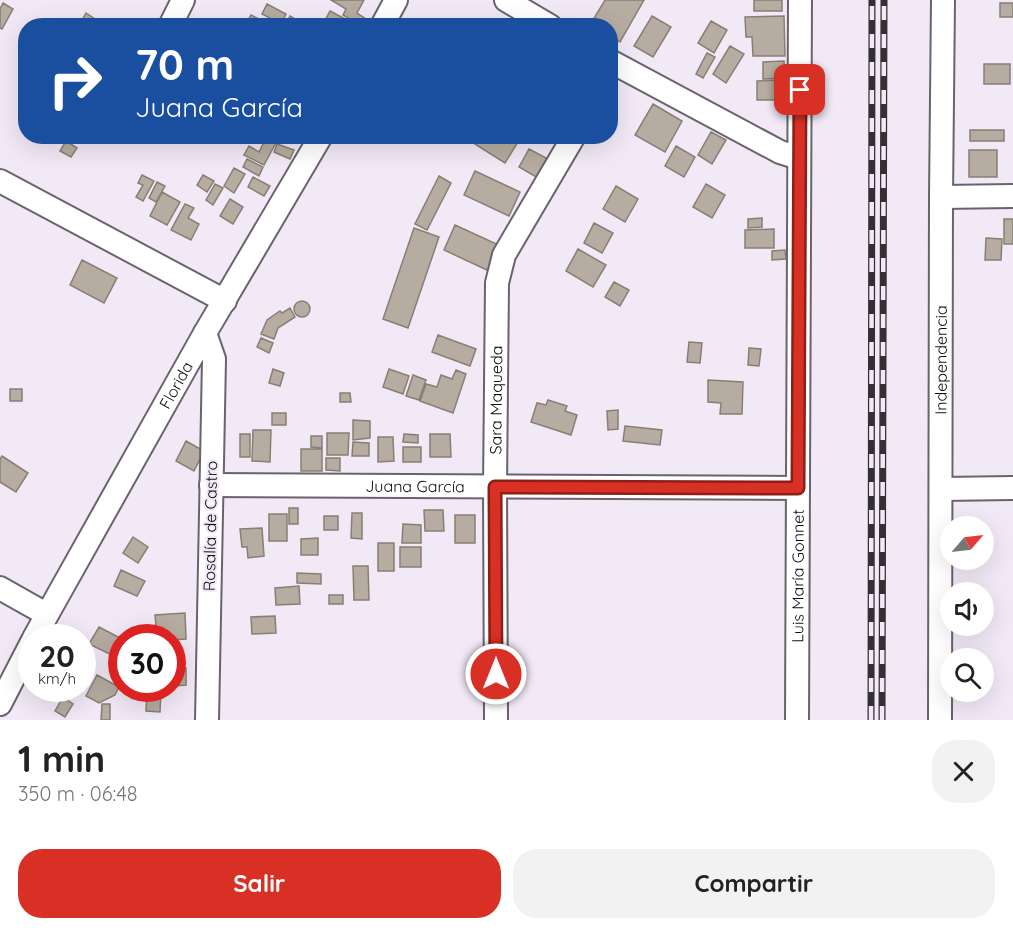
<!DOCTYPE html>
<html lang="es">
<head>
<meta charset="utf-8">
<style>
	:root { --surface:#fff; --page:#f2f2f2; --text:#222; --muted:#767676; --accent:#d93025 }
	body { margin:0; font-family:Quicksand,sans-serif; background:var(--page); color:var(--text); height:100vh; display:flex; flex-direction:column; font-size:22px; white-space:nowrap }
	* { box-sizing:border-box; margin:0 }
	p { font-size:20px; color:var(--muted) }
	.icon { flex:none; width:33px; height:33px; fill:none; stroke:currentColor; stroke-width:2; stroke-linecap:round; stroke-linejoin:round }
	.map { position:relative; height:720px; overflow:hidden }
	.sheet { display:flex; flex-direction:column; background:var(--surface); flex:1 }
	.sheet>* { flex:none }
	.guide { position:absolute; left:18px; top:18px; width:600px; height:126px; border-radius:24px; box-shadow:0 6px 24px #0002; background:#1a4fa0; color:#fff; overflow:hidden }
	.needle { width:39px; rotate:62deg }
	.buttons { position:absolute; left:940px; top:516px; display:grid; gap:12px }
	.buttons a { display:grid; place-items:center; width:54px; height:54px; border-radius:50%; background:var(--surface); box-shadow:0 6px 24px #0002; font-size:30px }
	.speed { position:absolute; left:18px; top:624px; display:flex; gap:12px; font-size:30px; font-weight:700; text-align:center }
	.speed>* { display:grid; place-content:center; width:78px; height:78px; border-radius:50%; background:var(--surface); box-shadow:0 6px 24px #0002; line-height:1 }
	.speed small { font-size:15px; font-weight:400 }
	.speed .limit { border:9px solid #d22; background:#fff; color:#111 }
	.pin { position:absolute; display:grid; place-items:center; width:51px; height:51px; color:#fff; margin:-26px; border-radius:12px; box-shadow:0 3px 9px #0006 }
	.me { position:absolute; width:66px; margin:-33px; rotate:0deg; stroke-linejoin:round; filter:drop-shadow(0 0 4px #0008) }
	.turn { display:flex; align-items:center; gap:21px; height:126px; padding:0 18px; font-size:27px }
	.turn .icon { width:78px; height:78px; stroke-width:2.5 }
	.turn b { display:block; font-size:42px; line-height:51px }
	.round { display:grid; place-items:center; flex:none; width:63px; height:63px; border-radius:24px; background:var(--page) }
	.head { display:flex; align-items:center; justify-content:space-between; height:102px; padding:0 18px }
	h1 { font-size:36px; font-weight:700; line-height:45px }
	.action { display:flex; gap:12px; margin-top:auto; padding:12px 18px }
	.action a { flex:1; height:69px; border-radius:24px; background:var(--accent); color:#fff; font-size:24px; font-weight:700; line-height:69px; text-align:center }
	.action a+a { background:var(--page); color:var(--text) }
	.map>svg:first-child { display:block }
</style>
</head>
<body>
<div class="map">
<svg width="1013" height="720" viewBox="0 0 1013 720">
	<rect width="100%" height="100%" fill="#f2e9f7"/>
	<path fill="#b6aca1" stroke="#887f74" stroke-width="1.5" d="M331 0H364L357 13 366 19 361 26 343 15 346 9Z
		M605 0H644L620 42 610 36V26L590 25Z
		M754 0H782V11H754Z
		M3 3 13 9 2 29 0 28V9Z
		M1000 3H1013V17H1000Z
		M267 4 286 14 281 24 262 14Z
		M330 11 351 22 349 26H322Z
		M86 13 98 21 95 26H79Z
		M251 15 263 21 260 26H254L247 22Z
		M290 16 303 24 302 26H285Z
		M652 16 671 27 653 57 634 46Z
		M784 16 785 56H753L752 37H746L745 17Z
		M711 21 727 30 714 53 698 43Z
		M730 46 744 54 726 83 713 74Z
		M707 53 715 57 703 78 696 74Z
		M784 61 785 78 763 79V62Z
		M984 64H1010V84H984Z
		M781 80V100H757V81Z
		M653 104 682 121 665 152 635 135Z
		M970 130H1004V141H970Z
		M711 132 726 140 712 164 698 155Z
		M267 136 279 137 264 165 244 155 249 146 259 152Z
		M469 136H520L521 137 505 163 467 139Z
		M66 141 77 148 71 157 60 151Z
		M277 144 294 150 290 159 274 152Z
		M676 146 695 157 684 177 665 166Z
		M529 149 548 159 538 178 519 167Z
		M969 150H997V177H969Z
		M247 159 263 167 259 176 243 167Z
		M234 168 245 174 234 193 224 186Z
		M475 171 520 192 509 216 464 195Z
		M142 175 154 181 143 201 136 197 143 185 138 183Z
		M203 175 214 181 207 192 197 185Z
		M439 176 451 183 427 230 415 224Z
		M253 177 270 186 264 196 248 187Z
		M157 182 165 186 156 202 149 198Z
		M215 184 223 188 213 205 206 200Z
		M706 184 725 195 712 218 693 207Z
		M616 186 638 199 625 222 603 209Z
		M162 192 180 202 167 225 150 216Z
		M230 199 243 207 233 224 220 216Z
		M185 204 194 208 188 218 199 224 191 240 171 230Z
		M762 218V227L748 228V219Z
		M1004 219H1013V244H1004Z
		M594 223 613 233 602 253 584 243Z
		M455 225 501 246 489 271 444 250Z
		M414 228 439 237 408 328 383 319Z
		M774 229V248H745V230Z
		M986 238 1002 239 1001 260H985Z
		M578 249 606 265 593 287 566 271Z
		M785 250 786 259 772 260V251Z
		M82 260 117 278 104 303 70 285Z
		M614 282 629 290 620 306 605 297Z
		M294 309a8 8 0 1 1 16 0a8 8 0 1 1-16 0Z
		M290 308 295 317 278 328 274 339 261 334 267 320 280 311 282 313Z
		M438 335 476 349 470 366 432 352Z
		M261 338 273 343 269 353 257 347Z
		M689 342 702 343 700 363 687 362Z
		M749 348 761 349 759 366 748 365Z
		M273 369 284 373 280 386 269 383Z
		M389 369 409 376 403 394 383 387Z
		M456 370 466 374 453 413 420 401 426 384 437 387 441 375 452 379Z
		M413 375 426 380 419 400 406 396Z
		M708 380 743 382 742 414H720L721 403 708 402Z
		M10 389H22V401H10Z
		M340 393H350L351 402H340Z
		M548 400 567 406 565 411 577 415 571 435 531 422 537 403 546 405Z
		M618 410V429L608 430 607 411Z
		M272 413H286V425H272Z
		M353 420 370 421V438L353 440Z
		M625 426 662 430 660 445 623 441Z
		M253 430H271L270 462 252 461Z
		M327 433H349L348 455H327Z
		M240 434H250V457H240Z
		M404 434 418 435V443L403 442Z
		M430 434H450L451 457H430Z
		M311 436H322V448L311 447Z
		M378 437H393L394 461 378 462Z
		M186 441 204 451 194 471 176 461Z
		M353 442 369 443V456H352Z
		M403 447H421V462H403Z
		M301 449H322V471H301Z
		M2 456 28 473 16 492 0 482V459Z
		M326 458H340V471L326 470Z
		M289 508H298V524H289Z
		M424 510H443L444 531H425Z
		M352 513H362V539L351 538Z
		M269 514H287V541H269Z
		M455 515H475V543H455Z
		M324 516H338V530H324Z
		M403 524 421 525V543H402Z
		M262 528 264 556 248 558 247 547H242L240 529Z
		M133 537 148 547 138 563 123 553Z
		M318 538V555H301V539Z
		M378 543H394V571H378Z
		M400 547H421V567H400Z
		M353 566H368L369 600H354Z
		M121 570 145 581 137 596 114 586Z
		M297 573 321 574V584L297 583Z
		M299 586 300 604 276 605 275 588Z
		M329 595H343V604H329Z
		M185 613 186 639 172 640V638H157L155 615Z
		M275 616 276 633 252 634 251 617Z
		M99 627 122 639V660L89 644Z
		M186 668V685L175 686 174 669Z
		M97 675 119 687 115 695 99 703 86 696Z
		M147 690H161L160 712 146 711Z
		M63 697 73 704 65 717 55 711Z
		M102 704H110V720H101Z"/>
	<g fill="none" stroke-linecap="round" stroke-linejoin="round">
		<g stroke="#6a636e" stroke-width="26">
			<g id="minor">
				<path d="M506 0 550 26"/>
				<path d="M170 26 183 0"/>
				<path d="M382 26 396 0"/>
				<path d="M610 61 780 152 799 158"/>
				<path d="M0 181 225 301"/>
				<path d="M941 197 1013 196"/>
				<path d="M205 333 214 359 207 720"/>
				<path id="s1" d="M211 485 798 488"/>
				<path d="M941 489 1013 488"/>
				<path d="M0 588 46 614"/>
				<path id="s2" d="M34 638 205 333 321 136"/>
				<path d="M0 704 32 642"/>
				<path id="s3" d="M496 720 495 487 497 283 504 255 574 136"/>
				<path id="s4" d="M797 720 800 0"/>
				<path id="s5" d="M940 720 941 197 943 0"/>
			</g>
		</g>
		<use href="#minor" stroke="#fff" stroke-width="22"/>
		<g stroke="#332f35" stroke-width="7">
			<path id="rail" d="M871 720 872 0
				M882 720 884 0"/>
		</g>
		<use href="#rail" stroke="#f2e9f7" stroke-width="4.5" stroke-dasharray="14" stroke-linecap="butt"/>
	</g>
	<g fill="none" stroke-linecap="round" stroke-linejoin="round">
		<g stroke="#8d1f18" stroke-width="15">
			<path id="route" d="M496 674 495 487 798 488 800 90"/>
		</g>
		<use href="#route" stroke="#d93025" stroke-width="10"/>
	</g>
	<g text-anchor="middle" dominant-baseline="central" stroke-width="4.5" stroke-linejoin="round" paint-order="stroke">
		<g font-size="16" fill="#100d12" stroke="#f2e9f7">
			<text stroke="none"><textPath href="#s5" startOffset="360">Independencia</textPath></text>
			<text stroke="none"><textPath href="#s2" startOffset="290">Florida</textPath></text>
			<text stroke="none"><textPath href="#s3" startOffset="320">Sara Maqueda</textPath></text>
			<text stroke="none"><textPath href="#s1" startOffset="204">Juana García</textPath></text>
			<text transform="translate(210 526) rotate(-89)">Rosalía de Castro</text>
			<text stroke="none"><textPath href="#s4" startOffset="144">Luis María Gonnet</textPath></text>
		</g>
	</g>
</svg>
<div class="buttons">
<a><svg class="needle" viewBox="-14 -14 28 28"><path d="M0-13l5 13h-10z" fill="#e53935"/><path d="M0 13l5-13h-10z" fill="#767676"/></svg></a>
<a><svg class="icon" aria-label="sound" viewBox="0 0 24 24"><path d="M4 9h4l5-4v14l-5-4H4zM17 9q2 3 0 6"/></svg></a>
<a><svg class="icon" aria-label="search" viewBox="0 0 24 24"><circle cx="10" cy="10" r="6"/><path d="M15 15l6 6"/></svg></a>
</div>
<div class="speed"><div>20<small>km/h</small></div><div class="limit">30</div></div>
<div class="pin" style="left:800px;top:90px;background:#d93025"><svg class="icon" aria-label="arrive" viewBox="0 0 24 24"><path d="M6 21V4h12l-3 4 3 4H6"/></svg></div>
<svg class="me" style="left:496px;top:674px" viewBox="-20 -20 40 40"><circle r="17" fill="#d93025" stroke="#fff" stroke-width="3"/><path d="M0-11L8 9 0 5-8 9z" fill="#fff"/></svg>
<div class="guide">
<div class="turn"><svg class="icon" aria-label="right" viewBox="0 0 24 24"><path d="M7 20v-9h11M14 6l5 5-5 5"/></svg><div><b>70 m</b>Juana García</div></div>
</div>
</div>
<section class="sheet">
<div class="head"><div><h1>1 min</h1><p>350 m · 06:48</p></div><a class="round"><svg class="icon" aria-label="close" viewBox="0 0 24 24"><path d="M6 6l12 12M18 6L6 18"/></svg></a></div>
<div class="action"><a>Salir</a><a>Compartir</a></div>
</section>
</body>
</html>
